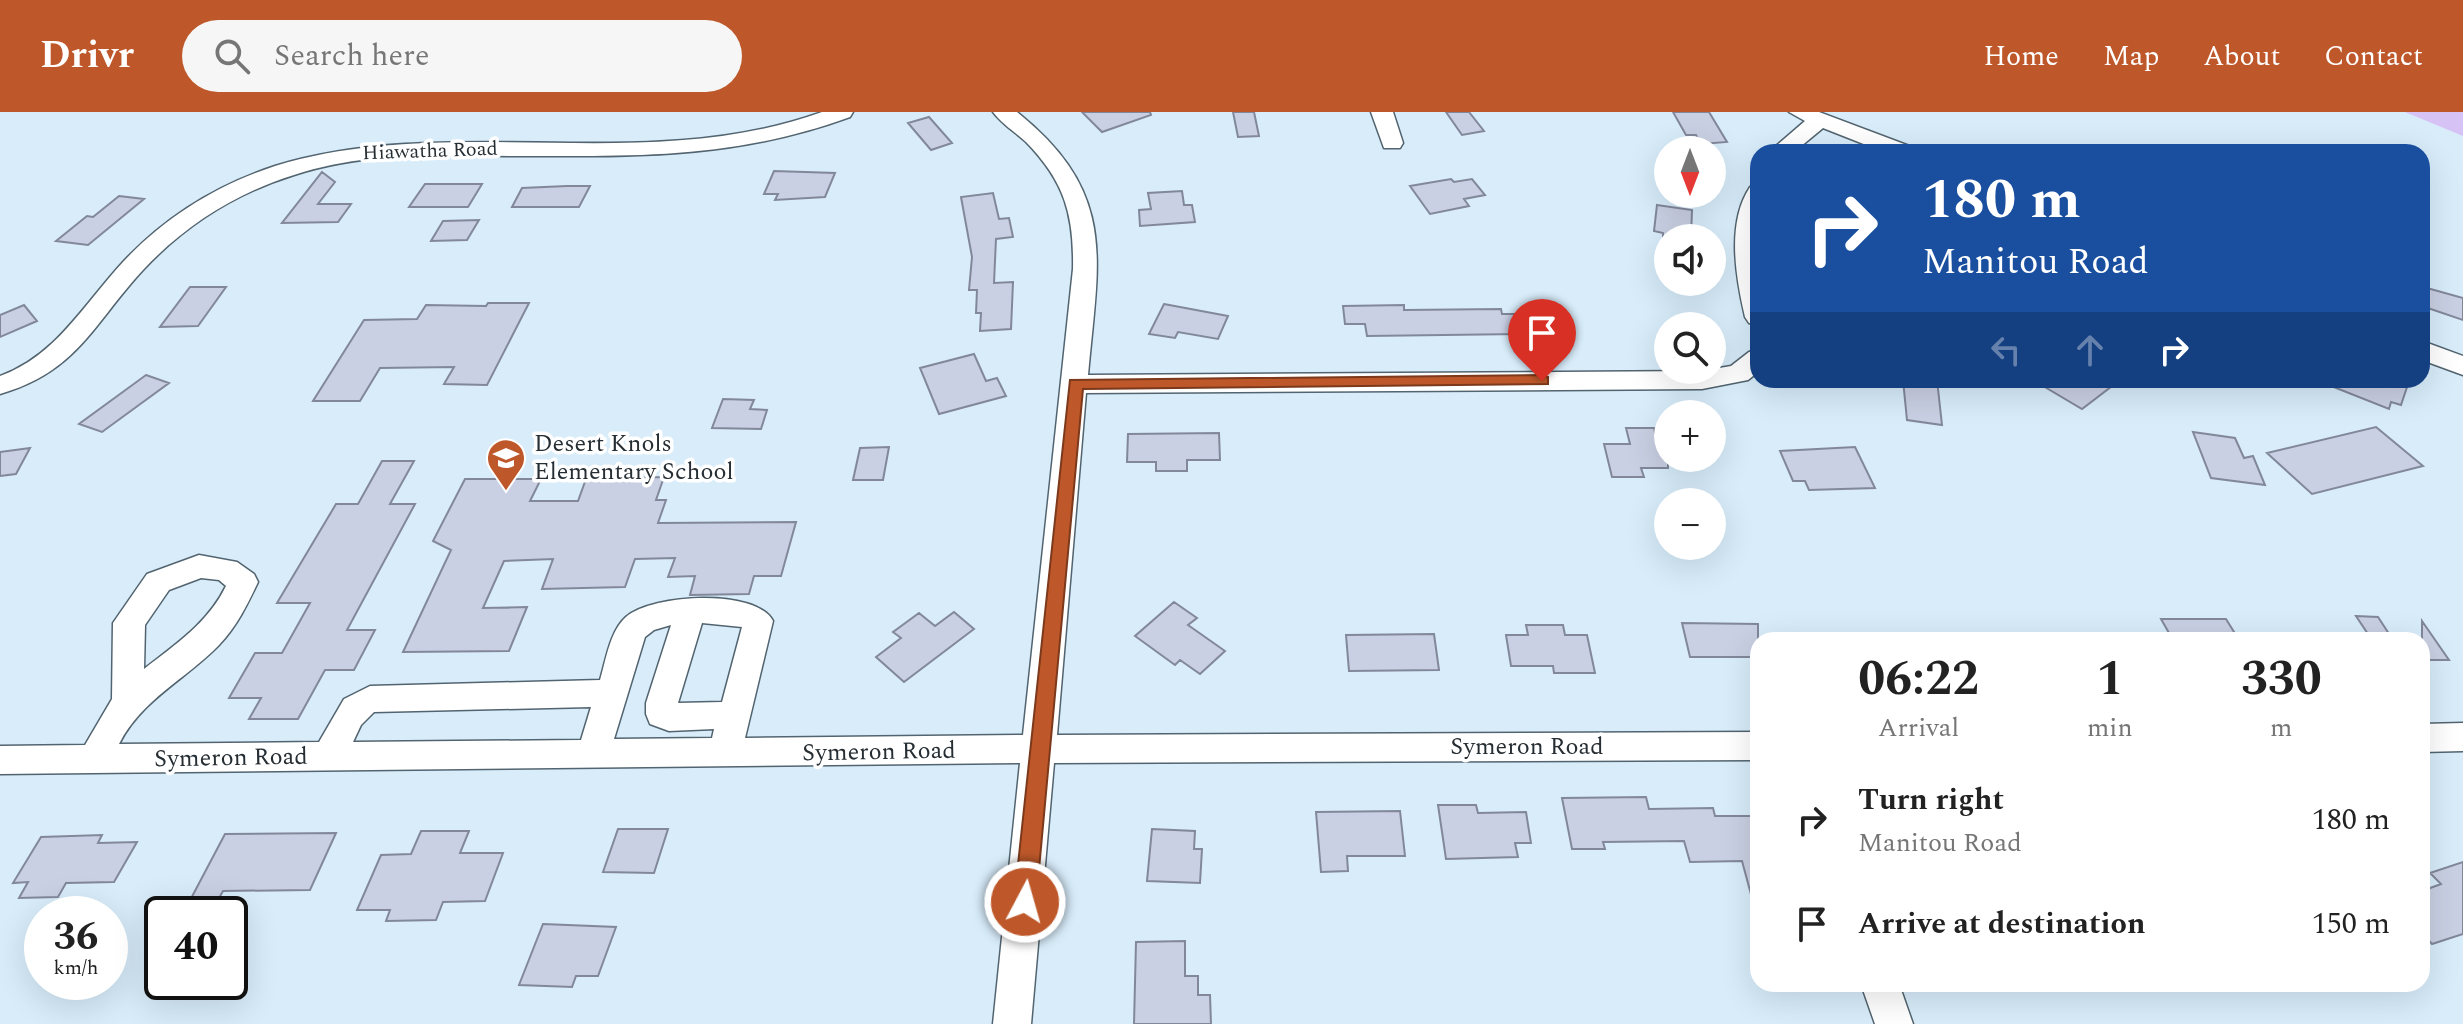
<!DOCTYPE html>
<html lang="en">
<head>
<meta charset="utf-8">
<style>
	:root { --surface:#fff; --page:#f6f6f6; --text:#222; --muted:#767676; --accent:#be582a }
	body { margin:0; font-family:Spectral,serif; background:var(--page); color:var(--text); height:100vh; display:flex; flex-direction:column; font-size:30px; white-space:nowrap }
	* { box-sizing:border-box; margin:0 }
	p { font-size:26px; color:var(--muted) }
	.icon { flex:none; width:44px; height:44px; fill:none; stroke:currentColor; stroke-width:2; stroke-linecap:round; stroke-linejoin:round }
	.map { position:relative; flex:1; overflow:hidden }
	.details { position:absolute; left:1750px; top:520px; width:680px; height:360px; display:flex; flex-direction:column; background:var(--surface); border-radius:24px; box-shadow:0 8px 32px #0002 }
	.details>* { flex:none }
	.hud { position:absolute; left:1750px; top:32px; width:680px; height:244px; border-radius:24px; box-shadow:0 8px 32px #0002; background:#1a4fa0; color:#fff; overflow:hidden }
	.needle { width:52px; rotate:180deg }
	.buttons { position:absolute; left:1654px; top:24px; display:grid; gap:16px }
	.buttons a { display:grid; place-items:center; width:72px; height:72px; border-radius:50%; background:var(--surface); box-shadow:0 8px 32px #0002; font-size:40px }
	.speed { position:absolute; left:24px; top:784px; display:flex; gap:16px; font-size:40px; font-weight:700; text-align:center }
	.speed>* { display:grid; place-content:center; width:104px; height:104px; border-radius:50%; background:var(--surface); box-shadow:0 8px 32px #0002; line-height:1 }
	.speed small { font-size:20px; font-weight:400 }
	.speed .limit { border:4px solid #111; border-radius:12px; background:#fff; color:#111 }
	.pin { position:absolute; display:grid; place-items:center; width:68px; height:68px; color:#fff; margin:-82px -34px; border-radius:50% 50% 50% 0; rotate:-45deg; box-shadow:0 0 8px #0007 }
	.pin .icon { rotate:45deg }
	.me { position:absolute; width:88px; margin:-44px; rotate:6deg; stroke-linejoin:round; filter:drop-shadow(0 0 6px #0008) }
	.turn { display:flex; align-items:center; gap:28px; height:168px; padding:0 40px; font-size:36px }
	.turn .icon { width:104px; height:104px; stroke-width:2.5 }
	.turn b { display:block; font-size:56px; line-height:68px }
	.lanes { display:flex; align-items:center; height:76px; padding:0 40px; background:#0003; justify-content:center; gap:40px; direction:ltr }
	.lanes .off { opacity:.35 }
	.eta { display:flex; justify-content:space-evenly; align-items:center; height:136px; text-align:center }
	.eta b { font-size:48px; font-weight:700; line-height:56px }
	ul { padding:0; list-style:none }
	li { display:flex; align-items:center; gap:24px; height:104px; padding:0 40px }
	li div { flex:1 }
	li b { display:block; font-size:30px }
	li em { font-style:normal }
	header { display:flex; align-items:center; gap:48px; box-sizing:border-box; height:112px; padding:0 40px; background:var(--accent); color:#fff }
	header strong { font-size:38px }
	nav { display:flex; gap:44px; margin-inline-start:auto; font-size:28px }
	.search { width:560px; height:72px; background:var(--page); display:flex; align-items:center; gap:20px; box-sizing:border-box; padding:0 28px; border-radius:44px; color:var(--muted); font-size:30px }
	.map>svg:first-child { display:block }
</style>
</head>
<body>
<header>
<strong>Drivr</strong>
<div class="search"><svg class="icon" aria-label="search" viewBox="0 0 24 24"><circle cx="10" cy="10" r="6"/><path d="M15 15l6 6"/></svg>Search here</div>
<nav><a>Home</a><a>Map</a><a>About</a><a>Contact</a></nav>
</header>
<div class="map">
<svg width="2463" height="912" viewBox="0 0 2463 912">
	<rect width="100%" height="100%" fill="#d8ecfa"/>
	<path fill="#d7c2f6" d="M2405 0H2463V24Z"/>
	<path fill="#c9d0e3" stroke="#82889a" stroke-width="2" d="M1082 0H1150L1151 3 1102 20Z
		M1233 0H1254L1259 24 1238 25Z
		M1446 0H1469L1484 19 1462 23Z
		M1673 0H1709L1727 30 1701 32 1696 23H1686Z
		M929 5 952 31 931 38 908 11Z
		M774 59 835 61 825 85 775 88 778 82H764Z
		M322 60 335 70 318 92H351L338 110 282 111Z
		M1451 67 1454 70 1472 67 1485 83 1464 87 1469 94 1430 102 1410 74Z
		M425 72H482L468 95H409Z
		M567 74H590L579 95H512L522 76Z
		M1182 79 1184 93H1192L1195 110 1140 114 1139 98 1151 97 1148 81Z
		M993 81 999 107 1009 106 1013 125 996 127 994 171 1013 170 1011 217 980 219 981 201H976L977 178H969L972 145 961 85Z
		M119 84 144 87 88 133 56 129 87 104 93 105Z
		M1657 93 1692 98 1691 126H1663V121L1654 119Z
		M479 108 467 128 431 129 443 109Z
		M190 175H226L198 214 160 215Z
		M2427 176 2463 186V208L2422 194Z
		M488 191H529L487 273 444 272 454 255 380 256 360 289H313L364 208 417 207 426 193 486 194Z
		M1164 192 1228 204 1218 227 1178 220 1175 226 1149 222Z
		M24 193 37 209 0 225V203Z
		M1404 193V198L1501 197 1502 202H1516L1520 222 1367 224 1365 212H1345L1343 194Z
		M974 242 986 269 997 266 1006 284 939 302 920 256Z
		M146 263 169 271 102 320 79 312Z
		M1903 268H1937L1942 313 1907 308Z
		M2033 268H2120L2082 297Z
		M2316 268H2397L2408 272 2401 293 2391 290 2389 297Z
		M723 287 754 288 750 297 767 298 761 317 712 316Z
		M2376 315 2423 354 2312 382 2267 341Z
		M1626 316H1654L1658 332H1668V356H1641L1644 365H1612L1604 332H1630Z
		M2193 320 2235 326 2244 346 2253 344 2265 373 2211 366Z
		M1219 321 1220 348H1187V359H1156V350H1127L1128 322Z
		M889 335 883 368H853L860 336Z
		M1855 335 1875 376 1809 378 1805 369H1793L1780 339Z
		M30 336 16 362 0 364V340Z
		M382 349H414L390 392H415L347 518H375L354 558H325L298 607H249L261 586H229L255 541H282L310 491H277L336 392H358Z
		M664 365 656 388H666L658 411 796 410 781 464H754L749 482 690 483 695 464 668 465 675 446 635 447 625 475 542 477 553 447 504 449 483 496 527 495 509 539 403 540 451 438 433 429 465 367H541L530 389H578L586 367Z
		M1174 490 1197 506 1188 513 1225 539 1200 562 1180 548 1175 553 1135 524Z
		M954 500 974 517 904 570 876 545 901 526 893 520 919 501 935 514Z
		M2356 504 2378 505 2393 528H2372Z
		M2161 507H2226L2239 528H2173Z
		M2422 509 2449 548H2422Z
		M1682 511 1758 512V545H1690Z
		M1526 513H1563L1565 523H1587L1595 561H1554L1553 554H1511L1506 523H1528Z
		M1434 522 1439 558 1349 559 1346 523Z
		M1646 685 1649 697 1713 696 1715 704H1758V786H1752L1742 749 1690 750 1684 729 1603 730 1605 737H1572L1562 686Z
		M1438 693H1476L1478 701 1526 700 1531 731H1515L1518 745 1446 747Z
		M1400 699 1405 744H1347L1348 759 1321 760 1316 700Z
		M618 717H668L654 761 603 760Z
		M1152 717 1195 719 1194 737H1202L1200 771 1147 769Z
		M421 719H469L460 741H503L485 789 443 790 436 808 386 809 390 798H357L381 743 411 742Z
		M336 721 310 778 223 779 214 795 186 796 225 722Z
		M102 723 98 731 137 730 114 770 66 771 58 785 19 786 28 770 13 771 41 725Z
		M2463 750V822L2432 832 2422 821V779L2441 772 2430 761Z
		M543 812 616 815 598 864H576L572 875 519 873Z
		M1185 829V864H1198V883H1210L1211 912H1134L1136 830Z"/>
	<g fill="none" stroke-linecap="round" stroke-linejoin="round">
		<g stroke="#52646f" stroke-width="3">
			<path id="minor" d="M822 0H853L850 5C732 48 633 44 510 44 438 43 364 40 294 63 236 81 184 114 143 158 93 212 77 260 0 282V264C56 244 84 192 123 150 165 105 217 73 275 54 452 0 645 64 822 0Z
				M993 0H1017C1119 82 1098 148 1088 263L1702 259 1731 254 1749 240 1758 237V260L1748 268 1702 277 1086 281 1057 623 1758 620V648L1054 651 1031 912H993L1020 651 0 662V634L85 633 112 587 113 511 147 462 199 443 237 450 254 462 258 470C247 493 237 514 219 533 185 568 142 587 119 632L319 630 344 587 370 574 600 568C606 548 610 519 626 505 652 482 756 476 773 509L745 626 1023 623 1073 157C1074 103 1065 70 1026 30 1015 20 1002 12 993 0ZM201 466 219 468 226 474C208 511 176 532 144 557L145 513 169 478ZM702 511 742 515 722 590 678 591ZM671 513 646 591V602L650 612 669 619 714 617 712 626 614 627 645 525 654 518ZM591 595 581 628 353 630 361 613 374 600Z
				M1371 0H1393L1403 31 1400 36H1384Z
				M1789 0H1819L1912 35 1915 40H1884L1823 16 1794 40H1769L1805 9Z
				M1758 73V213L1749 211 1745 205C1736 166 1726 111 1750 75Z
				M2422 229 2463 244V263L2422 248Z
				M2463 611V639L2422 640V612Z
				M1861 872H1899L1913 912H1875Z"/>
		</g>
		<use href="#minor" fill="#fff" fill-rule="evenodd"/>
	</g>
	<path fill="#be582a" stroke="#7c391b" stroke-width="2" d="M1542 263 1548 265V272L1083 277 1036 790 1032 797 1025 800 1017 797 1014 790 1070 268Z"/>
	<defs>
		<g id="school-pin" transform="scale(2)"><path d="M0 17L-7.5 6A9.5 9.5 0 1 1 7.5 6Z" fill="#be582a" stroke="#fff"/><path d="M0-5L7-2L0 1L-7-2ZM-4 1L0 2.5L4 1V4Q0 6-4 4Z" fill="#fff"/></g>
	</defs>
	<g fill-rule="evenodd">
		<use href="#school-pin" x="506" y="346"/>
	</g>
	<g text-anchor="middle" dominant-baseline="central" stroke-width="7" stroke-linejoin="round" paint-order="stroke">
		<g font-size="20" fill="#262e33" stroke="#fff">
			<text transform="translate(430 39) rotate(-2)">Hiawatha Road</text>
		</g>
		<g font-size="24" fill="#262e33" stroke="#fff" text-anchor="start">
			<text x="534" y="332">Desert Knols<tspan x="534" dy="28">Elementary School</tspan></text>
		</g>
		<g font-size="24" fill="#262e33" stroke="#fff">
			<text x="1527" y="635">Symeron Road</text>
			<text transform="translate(879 640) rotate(-1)">Symeron Road</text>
			<text transform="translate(231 646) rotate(-1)">Symeron Road</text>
		</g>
	</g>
</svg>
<div class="buttons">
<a><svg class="needle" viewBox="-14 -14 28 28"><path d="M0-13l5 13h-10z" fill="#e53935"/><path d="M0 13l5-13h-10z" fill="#767676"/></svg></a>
<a><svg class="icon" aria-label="sound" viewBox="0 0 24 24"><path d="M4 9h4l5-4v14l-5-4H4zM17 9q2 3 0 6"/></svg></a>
<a><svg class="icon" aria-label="search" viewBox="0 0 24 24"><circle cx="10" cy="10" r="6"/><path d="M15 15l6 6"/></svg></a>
<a>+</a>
<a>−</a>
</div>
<div class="speed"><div>36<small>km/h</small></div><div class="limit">40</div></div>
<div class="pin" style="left:1542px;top:269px;background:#d93025"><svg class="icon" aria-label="arrive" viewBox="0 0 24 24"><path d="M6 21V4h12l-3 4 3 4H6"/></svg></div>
<svg class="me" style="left:1025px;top:790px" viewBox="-20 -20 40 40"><circle r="17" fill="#be582a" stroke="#fff" stroke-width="3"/><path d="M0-11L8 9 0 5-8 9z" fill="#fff"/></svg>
<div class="hud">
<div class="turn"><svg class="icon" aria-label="right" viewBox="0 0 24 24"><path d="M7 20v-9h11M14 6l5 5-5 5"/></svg><div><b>180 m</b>Manitou Road</div></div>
<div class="lanes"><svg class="icon off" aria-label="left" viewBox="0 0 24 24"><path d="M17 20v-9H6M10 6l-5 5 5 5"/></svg><svg class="icon off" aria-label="ahead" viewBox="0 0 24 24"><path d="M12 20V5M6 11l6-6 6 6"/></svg><svg class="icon" aria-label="right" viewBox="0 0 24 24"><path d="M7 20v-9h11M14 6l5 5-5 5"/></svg></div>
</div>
<section class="details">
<div class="eta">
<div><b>06:22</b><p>Arrival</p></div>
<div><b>1</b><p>min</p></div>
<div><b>330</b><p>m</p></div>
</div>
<ul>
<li><svg class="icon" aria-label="right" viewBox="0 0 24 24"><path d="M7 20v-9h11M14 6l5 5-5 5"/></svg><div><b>Turn right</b><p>Manitou Road</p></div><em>180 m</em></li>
<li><svg class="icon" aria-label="arrive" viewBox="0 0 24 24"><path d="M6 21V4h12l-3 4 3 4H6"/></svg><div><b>Arrive at destination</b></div><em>150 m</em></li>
</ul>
</section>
</div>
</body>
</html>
